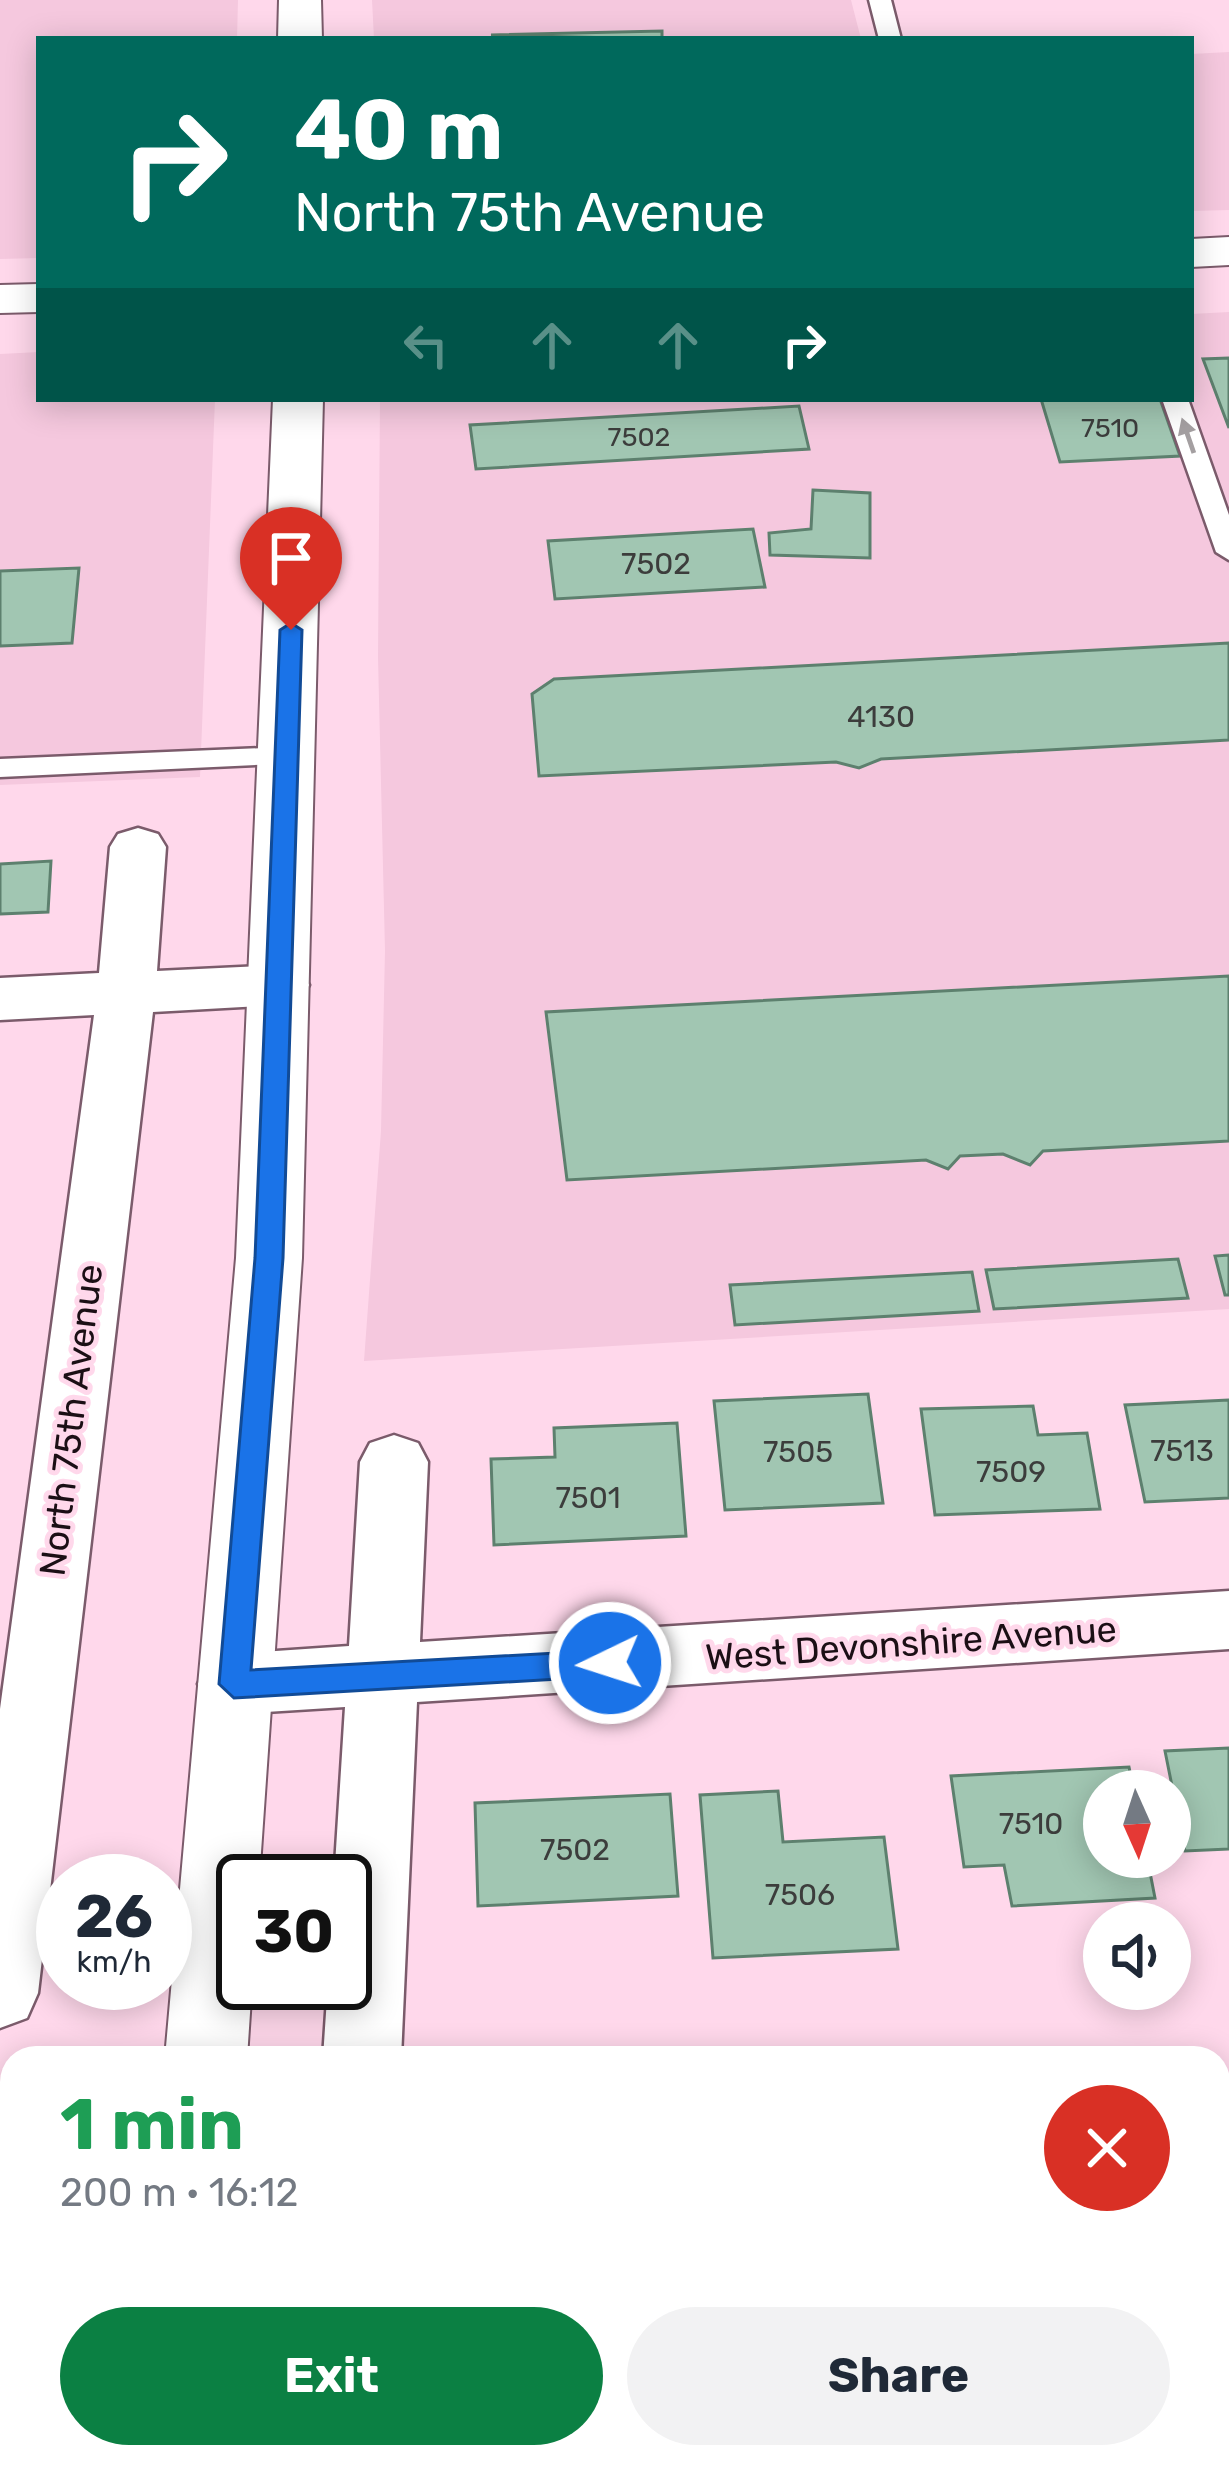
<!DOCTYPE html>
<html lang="en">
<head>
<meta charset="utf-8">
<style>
	:root { --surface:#fff; --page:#f2f2f3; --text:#1f2937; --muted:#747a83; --accent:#0b8043 }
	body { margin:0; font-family:Rubik,sans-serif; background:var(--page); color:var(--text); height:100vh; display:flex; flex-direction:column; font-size:45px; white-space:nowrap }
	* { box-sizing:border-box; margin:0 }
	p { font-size:39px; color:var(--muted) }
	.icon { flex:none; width:66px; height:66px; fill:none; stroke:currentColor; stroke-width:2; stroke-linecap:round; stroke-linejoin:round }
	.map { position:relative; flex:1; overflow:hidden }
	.sheet { position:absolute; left:0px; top:2046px; width:1230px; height:423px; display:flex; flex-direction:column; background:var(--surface); border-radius:36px 36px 0 0; box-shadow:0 6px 30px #0003 }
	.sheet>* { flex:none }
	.top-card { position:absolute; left:36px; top:36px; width:1158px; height:366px; border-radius:0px; box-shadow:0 6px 30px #0003; background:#00695c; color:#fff; overflow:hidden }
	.needle { width:78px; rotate:177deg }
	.controls { position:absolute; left:1083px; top:1770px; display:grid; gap:24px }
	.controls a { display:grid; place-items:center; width:108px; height:108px; border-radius:50%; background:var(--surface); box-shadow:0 6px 30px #0003; font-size:60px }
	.speed { position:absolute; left:36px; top:1854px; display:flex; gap:24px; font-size:60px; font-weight:700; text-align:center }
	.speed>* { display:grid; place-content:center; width:156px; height:156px; border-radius:50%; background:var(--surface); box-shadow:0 6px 30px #0003; line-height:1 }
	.speed small { font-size:30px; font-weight:400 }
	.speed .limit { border:6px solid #111; border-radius:18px; background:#fff; color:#111 }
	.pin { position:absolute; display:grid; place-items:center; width:102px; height:102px; color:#fff; margin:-123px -51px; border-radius:50% 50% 50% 0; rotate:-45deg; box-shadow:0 0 12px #0007 }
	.pin .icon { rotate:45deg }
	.me { position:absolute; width:132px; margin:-66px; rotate:266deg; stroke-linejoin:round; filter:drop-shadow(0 0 9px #0008) }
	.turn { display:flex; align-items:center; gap:42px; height:252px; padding:0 60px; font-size:54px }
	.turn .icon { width:156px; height:156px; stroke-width:2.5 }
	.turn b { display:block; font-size:84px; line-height:102px }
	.lanes { display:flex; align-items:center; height:114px; padding:0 60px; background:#0003; justify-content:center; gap:60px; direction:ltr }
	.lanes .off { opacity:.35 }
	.round { display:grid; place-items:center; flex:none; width:126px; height:126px; border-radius:63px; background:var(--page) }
	.summary { display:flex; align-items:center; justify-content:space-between; height:204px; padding:0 60px }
	h1 { font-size:72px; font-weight:700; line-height:90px; color:#1e9e55 }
	.action { display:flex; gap:24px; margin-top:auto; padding:24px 60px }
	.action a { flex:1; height:138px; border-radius:72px; background:var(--accent); color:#fff; font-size:48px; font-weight:700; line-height:138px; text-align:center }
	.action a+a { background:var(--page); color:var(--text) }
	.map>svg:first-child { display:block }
</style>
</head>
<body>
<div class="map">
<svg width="1229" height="2468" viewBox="0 0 1229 2468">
	<rect width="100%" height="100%" fill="#ffd8eb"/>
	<path fill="#f5c8de" d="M0 0H238L237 39H39V258L0 259Z
		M372 0H851L861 39H374Z
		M1229 52V210L1191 211V54Z
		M1229 312V1309L364 1361 381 1131 385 951 378 657 380 399H1191V314Z
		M39 352V399H215L200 777 0 785V354Z"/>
	<path fill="#a1c6b2" stroke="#5d806e" stroke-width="3" d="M662 31V39L491 35Z
		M1229 358V428L1203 359Z
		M1041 399H1160L1180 456 1060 462Z
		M799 406 809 449 476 469 470 425Z
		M813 490 870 493V558L770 555 769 533 811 529Z
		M753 529 765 587 555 599 548 541Z
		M79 568 72 643 0 646V571Z
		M1229 643V740L881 759 859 768 836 762 539 776 532 694 554 679Z
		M51 861 48 912 0 914V864Z
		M1229 976V1141L1043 1151 1030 1165 1003 1154 960 1156 948 1169 926 1160 567 1180 546 1012Z
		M1229 1255V1295H1225L1215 1256Z
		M1178 1259 1188 1298 994 1309 986 1270Z
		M972 1272 979 1311 735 1325 730 1285Z
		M868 1394 883 1503 725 1510 714 1401Z
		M1229 1400V1498L1145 1502 1125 1405Z
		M1033 1406 1038 1435 1087 1433 1100 1509 935 1515 921 1409Z
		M677 1423 686 1536 494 1545 491 1459 555 1457 554 1428Z
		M1229 1748V1849L1185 1851 1165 1751Z
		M1129 1767 1134 1791H1104V1857H1147L1155 1898 1012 1906 1004 1865 964 1867 951 1776Z
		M778 1791 783 1842 884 1837 898 1949 713 1958 700 1795Z
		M670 1794 678 1896 478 1906 475 1803Z"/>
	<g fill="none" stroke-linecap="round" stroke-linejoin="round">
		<g stroke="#7b5b6b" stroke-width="5">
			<path id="lane" d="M869 0H891L901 39H879Z
				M1162 399H1188L1229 515V560L1216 552Z
				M287 747 301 756 297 763 0 777V759Z"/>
		</g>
		<g stroke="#7b5b6b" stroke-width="5">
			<path id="street" d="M138 828 158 834 166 847 157 971 280 965 301 971 309 985 301 999 280 1005 153 1012 38 1993 27 2018 0 2028V1709L94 1015 0 1020V978L99 973 110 847 118 834Z
				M394 1435 418 1443 428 1462 420 1642 1229 1591V1649L417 1702 401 2058H323L328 1983H345V1881H334L345 1707 234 1714 209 1705 198 1684 209 1663 234 1654 349 1646 360 1462 370 1443Z
				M1218 2406H1229V2468H1184L1179 2457H1218Z
				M300 2457H386V2468H300Z
				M786 2457H1088L1083 2468H781Z"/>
		</g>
		<g stroke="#7b5b6b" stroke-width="4">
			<path id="secondary" d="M279 0H321L322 39H278Z
				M1229 237V265L1191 267V239Z
				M39 284V312L0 313V285Z
				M273 399H323L302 1258 259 1881H243V1983H252L247 2058H165L236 1258Z
				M126 2457H216L215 2468H125Z"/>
		</g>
		<use href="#lane" fill="#fff" fill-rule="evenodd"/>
		<use href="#street" fill="#fff" fill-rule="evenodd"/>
		<use href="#secondary" fill="#fff" fill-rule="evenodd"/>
	</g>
	<defs><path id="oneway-solid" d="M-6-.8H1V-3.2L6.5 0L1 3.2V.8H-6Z" transform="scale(3)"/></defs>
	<use fill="#a49fa1" href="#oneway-solid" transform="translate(1188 436) rotate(-109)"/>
	<path fill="#1a73e8" stroke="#114b97" stroke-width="3" d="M291 623 302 630 283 1258 251 1670 610 1650 626 1663 610 1676 234 1698 219 1684 255 1258 280 630Z"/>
	<g text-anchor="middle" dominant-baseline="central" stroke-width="10" stroke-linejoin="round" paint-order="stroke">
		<g font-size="27" fill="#3c3d3c">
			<text x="1110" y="428">7510</text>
			<text x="639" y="437">7502</text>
		</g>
		<g font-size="30" fill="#3c3d3c">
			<text x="656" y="564">7502</text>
			<text x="881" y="717">4130</text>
			<text x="1182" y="1451">7513</text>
			<text x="798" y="1452">7505</text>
			<text x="1011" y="1472">7509</text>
			<text x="588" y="1498">7501</text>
			<text x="1031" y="1824">7510</text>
			<text x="575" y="1850">7502</text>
			<text x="800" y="1895">7506</text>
		</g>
		<g font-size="36" fill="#1b0f15" stroke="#ffd8eb">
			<text transform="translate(71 1420) rotate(-83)">North 75th Avenue</text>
			<text transform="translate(911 1643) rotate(-4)">West Devonshire Avenue</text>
		</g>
	</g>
</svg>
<div class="controls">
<a><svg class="needle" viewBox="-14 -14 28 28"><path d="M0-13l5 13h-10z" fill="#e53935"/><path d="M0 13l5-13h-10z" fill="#747a83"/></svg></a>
<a><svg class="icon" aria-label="sound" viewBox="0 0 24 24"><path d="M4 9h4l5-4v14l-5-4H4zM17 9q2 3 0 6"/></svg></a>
</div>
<div class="speed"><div>26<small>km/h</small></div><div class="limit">30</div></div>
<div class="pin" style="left:291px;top:630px;background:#d93025"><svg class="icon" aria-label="arrive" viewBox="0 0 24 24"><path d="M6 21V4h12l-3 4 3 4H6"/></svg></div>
<svg class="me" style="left:610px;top:1663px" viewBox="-20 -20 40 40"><circle r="17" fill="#1a73e8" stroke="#fff" stroke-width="3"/><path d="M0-11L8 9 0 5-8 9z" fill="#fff"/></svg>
<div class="top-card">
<div class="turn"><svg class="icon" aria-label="right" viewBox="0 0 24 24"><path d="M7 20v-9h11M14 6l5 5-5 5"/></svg><div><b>40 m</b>North 75th Avenue</div></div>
<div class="lanes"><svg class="icon off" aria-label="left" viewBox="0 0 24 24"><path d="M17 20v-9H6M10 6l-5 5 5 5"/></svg><svg class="icon off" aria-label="ahead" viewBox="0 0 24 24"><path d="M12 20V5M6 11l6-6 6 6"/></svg><svg class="icon off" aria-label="ahead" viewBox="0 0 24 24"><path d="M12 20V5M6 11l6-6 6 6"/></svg><svg class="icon" aria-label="right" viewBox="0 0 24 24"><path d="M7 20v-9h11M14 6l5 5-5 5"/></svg></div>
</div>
<section class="sheet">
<div class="summary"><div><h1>1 min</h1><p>200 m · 16:12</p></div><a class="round" style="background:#d93025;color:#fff"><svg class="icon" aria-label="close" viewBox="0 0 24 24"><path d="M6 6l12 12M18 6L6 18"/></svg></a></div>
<div class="action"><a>Exit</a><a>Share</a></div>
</section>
</div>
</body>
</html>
